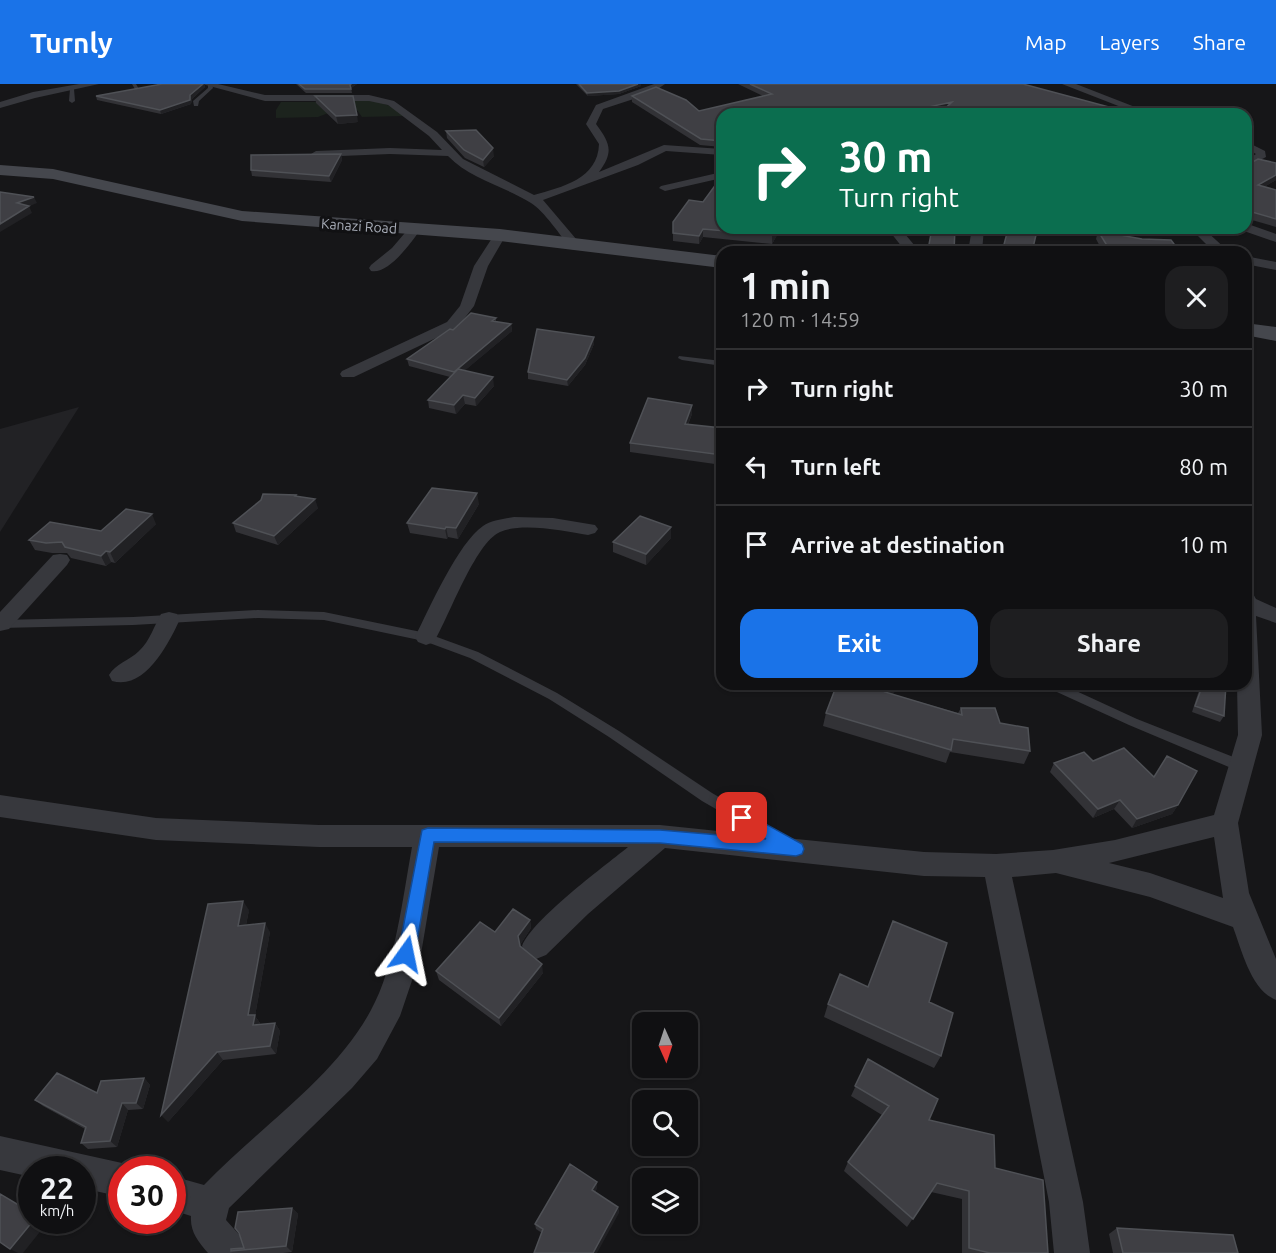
<!DOCTYPE html>
<html lang="en">
<head>
<meta charset="utf-8">
<style>
	:root { --surface:#101012; --page:#1e1e20; --text:#f1f3f6; --muted:#9c9d9f; --line:#303032; --accent:#1a73e8 }
	body { margin:0; font-family:Ubuntu,sans-serif; background:var(--page); color:var(--text); height:100vh; display:flex; flex-direction:column; font-size:22px; white-space:nowrap }
	* { box-sizing:border-box; margin:0 }
	p { font-size:20px; color:var(--muted) }
	.icon { flex:none; width:33px; height:33px; fill:none; stroke:currentColor; stroke-width:2; stroke-linecap:round; stroke-linejoin:round }
	.map { position:relative; flex:1; overflow:hidden }
	.drawer { position:absolute; left:716px; top:162px; width:536px; height:444px; display:flex; flex-direction:column; background:var(--surface); border-radius:18px; box-shadow:0 2px 4px #0004,0 0 0 2px var(--line) }
	.drawer>* { flex:none }
	.top-card { position:absolute; left:716px; top:24px; width:536px; height:126px; border-radius:18px; box-shadow:0 2px 4px #0004,0 0 0 2px var(--line); background:#0b6e4f; color:#fff; overflow:hidden }
	.needle { width:39px; rotate:177deg }
	.controls { position:absolute; left:632px; top:928px; display:grid; gap:12px }
	.controls a { display:grid; place-items:center; width:66px; height:66px; border-radius:12px; background:var(--surface); box-shadow:0 2px 4px #0004,0 0 0 2px var(--line); font-size:30px }
	.speed { position:absolute; left:18px; top:1072px; display:flex; gap:12px; font-size:30px; font-weight:700; text-align:center }
	.speed>* { display:grid; place-content:center; width:78px; height:78px; border-radius:50%; background:var(--surface); box-shadow:0 2px 4px #0004,0 0 0 2px var(--line); line-height:1 }
	.speed small { font-size:15px; font-weight:400 }
	.speed .limit { border:9px solid #d22; background:#fff; color:#111 }
	.pin { position:absolute; display:grid; place-items:center; width:51px; height:51px; color:#fff; margin:-26px; border-radius:12px; box-shadow:0 3px 9px #0006 }
	.me { position:absolute; width:66px; margin:-33px; rotate:12deg; stroke-linejoin:round; filter:drop-shadow(0 0 4px #0008) }
	.turn { display:flex; align-items:center; gap:21px; height:126px; padding:0 24px; font-size:27px }
	.turn .icon { width:78px; height:78px; stroke-width:2.5 }
	.turn b { display:block; font-size:42px; line-height:51px }
	.round { display:grid; place-items:center; flex:none; width:63px; height:63px; border-radius:18px; background:var(--page) }
	.summary { display:flex; align-items:center; justify-content:space-between; height:102px; padding:0 24px }
	h1 { font-size:36px; font-weight:600; line-height:45px }
	.primary-button { display:flex; gap:12px; margin-top:auto; padding:12px 24px }
	.primary-button a { flex:1; height:69px; border-radius:18px; background:var(--accent); color:#fff; font-size:24px; font-weight:600; line-height:69px; text-align:center }
	.primary-button a+a { background:var(--page); color:var(--text) }
	ul { padding:0; list-style:none }
	li { display:flex; align-items:center; gap:18px; height:78px; padding:0 24px; border-top:2px solid var(--line) }
	li div { flex:1 }
	li b { display:block; font-size:22px }
	li em { font-style:normal }
	header { display:flex; align-items:center; gap:36px; box-sizing:border-box; height:84px; padding:0 30px; background:var(--accent); color:#fff }
	header strong { font-size:28px }
	nav { display:flex; gap:33px; margin-inline-start:auto; font-size:21px }
	.map>svg:first-child { display:block }
</style>
</head>
<body>
<header>
<strong>Turnly</strong>
<nav><a>Map</a><a>Layers</a><a>Share</a></nav>
</header>
<div class="map">
<svg width="1276" height="1169" viewBox="0 0 1276 1169">
	<rect width="100%" height="100%" fill="#161618"/>
	<path fill="#222225" d="M79 323 0 448V345Z"/>
	<path fill="#1c231d" d="M339 17C366 17 383 13 404 32L362 33 357 26 339 21Z
		M281 18H331L336 26 318 33 276 34V26Z"/>
	<g fill="none" stroke-linecap="round" stroke-linejoin="round">
		<path fill="#37383d" fill-rule="evenodd" d="M132 0H136L140 7H136Z
			M208 0H212L213 4 199 17 198 22H194L193 17 208 4Z
			M72 4 74 5 75 17 72 19 69 17 70 5Z
			M679 272 722 277V282L682 276 678 274Z
			M258 526 324 528 426 549 478 568 557 609 619 647 712 709 795 757 797 761 795 765 790 767 785 765 702 717 609 653 549 615 470 574 424 557 324 536 258 534 133 541 0 544V536L133 533Z
			M1044 600H1061L1137 635 1246 678 1248 682 1246 686 1241 687 1236 686 1129 641 1046 603Z"/>
		<path fill="#37383d" fill-rule="evenodd" d="M79 0H99L35 14 0 24V18L33 8Z
			M202 0H218L265 11H369L394 17 437 48 463 75 534 111C562 103 598 95 599 60L586 40 596 21 654 0H665L652 9 603 25 596 40C609 58 615 67 599 88L664 61 722 65V71L666 67 638 81 543 116 582 162 576 166 571 165C561 152 544 127 531 119 504 102 470 95 448 72L390 70 316 73 311 70 316 67 390 64 442 66 429 52 388 21 369 17H265Z
			M1062 0H1076L1153 30H1139Z
			M1245 57 1265 67 1266 73 1245 84V77L1256 70 1245 64Z
			M722 88V94L665 107 659 104 661 102Z
			M1245 139 1276 150V158L1241 146 1239 144H1245Z
			M414 142 420 146C411 159 388 191 371 187L369 184 371 181 392 164 410 143Z
			M887 144H900L920 168H906Z
			M972 144H984L982 168H968Z
			M1190 144H1203L1229 168H1214Z
			M500 147 506 151 488 182 474 222 457 244 354 293H342L340 290 342 287 447 238 460 222 474 182 496 148Z
			M1245 172 1276 178V186L1245 180Z
			M514 433 553 434 595 441 598 445 595 449 588 451C565 447 522 438 500 448 475 459 449 533 434 558L426 561 418 558 415 553C429 525 458 459 483 442 491 436 504 435 514 433Z
			M60 470 67 471 70 476 67 481 9 545 0 547V528L53 471Z
			M1245 506 1252 508 1256 515 1276 524V539L1256 532 1262 651 1238 739 1249 809 1276 875V916C1251 906 1242 867 1233 843L1150 813 1056 789 1012 793 1083 1118 1090 1169H1054L1049 1118 985 793 924 792 665 764 588 830 546 871 536 875 526 871 522 862C534 834 601 785 628 763H439L421 870 400 932 377 975 352 1004 229 1124 226 1136 244 1156 249 1169H208C198 1157 190 1148 191 1132L172 1126V1092L204 1101C257 1045 335 994 371 926 395 883 403 812 412 763H319L156 756 0 733V711L156 734 319 741H660L924 768 996 770 1053 766 1115 756 1214 731 1238 651 1237 600H1245ZM1214 753 1223 814 1150 789 1109 779Z
			M169 528 177 530 180 535C169 559 145 607 112 597L109 591C115 580 130 576 139 567 150 557 154 542 161 530Z
			M0 1052 122 1079 135 1086H122V1113L82 1104V1086H32V1093L0 1086Z"/>
		<path fill="#45474d" fill-rule="evenodd" d="M0 81 53 85 242 127 500 145 722 172V184L500 157 242 137 53 95 0 91Z
			M1245 239 1276 243V257L1245 251Z"/>
	</g>
	<path fill="#323236" d="M162 0H204L205 3 192 15 191 20 161 30 97 16 96 12Z
		M296 0H357L351 4 352 9H306Z
		M576 0H641V2L619 10 588 12Z
		M738 0H1023L944 25 921 30H722V63L700 61 632 18V12L699 27 763 12Z
		M315 12 358 38 338 40 316 19Z
		M446 47 494 72 484 83 465 74 447 54Z
		M341 70 342 76 331 98 252 92 251 86Z
		M1245 78 1249 80 1276 79V96L1264 103 1276 106V143L1245 134Z
		M673 138 781 144 772 160 703 153 699 160 673 157Z
		M1098 147 1180 168H1103L1096 155Z
		M496 234V238L511 240 512 247 465 286 494 302 476 322 465 320 456 330 429 324 428 316 450 293 409 282 407 275 453 246Z
		M594 260 585 281 568 302 528 295V288Z
		M692 321V330L688 341 722 344V381L630 368V359Z
		M296 411V412L318 424 278 461 236 448 233 439Z
		M479 420 458 455 448 453 447 455 410 449 407 439Z
		M156 440 115 479 111 478 106 482 71 474 67 469H52L35 466 29 456Z
		M671 454 646 481 613 468V458Z
		M1201 600H1226L1224 632 1220 638 1192 628Z
		M892 610 958 629 961 624 1000 639 1030 667 1024 680 950 668 946 679 823 642 826 629Z
		M1093 677 1178 721 1172 730 1132 744 1114 725 1093 734 1050 688 1054 679Z
		M249 826 246 841 270 848 255 932 260 939V941L275 939 280 947 276 970 223 976 168 1038Z
		M530 836 531 844 520 861V862L543 889 501 942 439 896 436 887 495 848Z
		M868 903 929 918 941 972 934 984 824 933 828 920Z
		M868 975 929 1036 995 1084 1048 1169H962V1115L931 1108 907 1143 844 1087 848 1078 882 1031 851 1012Z
		M144 994 150 1001 143 1025 128 1026 117 1063 88 1065 81 1059 85 1045 43 1022 35 1016 97 1009Z
		M597 1104 595 1108 618 1123 619 1129 542 1149 536 1145 535 1140Z
		M292 1124 298 1130 292 1168 283 1169H232L231 1167 244 1164Z
		M1117 1144 1238 1169H1113L1109 1150Z"/>
	<path fill="#212124" d="M203 0H204L205 3 192 15 191 20 161 30 160 26 190 11Z
		M351 0H357L351 4 350 1Z
		M638 0H641V2L619 10 588 12 587 9Z
		M952 18 951 23 921 30H896Z
		M357 31 358 38 338 40 336 32Z
		M493 64 494 72 484 83 483 76Z
		M341 70 342 76 331 98 329 92Z
		M1276 91V96L1255 108 1258 101Z
		M34 113 37 119 20 126 17 119Z
		M29 122 32 129 0 148V140Z
		M777 144H781L772 160V151Z
		M703 145V153L699 160V152Z
		M511 240 512 247 455 295 454 288Z
		M594 253V260L585 281 568 302 567 296Z
		M493 293 494 302 476 322 475 314Z
		M463 311 465 320 456 330 454 321Z
		M692 321V330L684 349 685 340Z
		M477 409 479 420 458 455 456 444Z
		M315 415 318 424 278 461 274 452Z
		M152 430 156 440 115 479 110 468Z
		M446 443 448 453 447 455 445 445Z
		M671 443V454L646 481V470Z
		M106 467 111 478 106 482 101 472Z
		M894 600H902L882 622 885 608Z
		M1120 716 1114 725 1093 734 1098 725Z
		M1178 721 1172 730 1132 744 1137 735Z
		M243 817 249 826 244 851 238 842Z
		M530 836 531 844 520 861 521 871 518 852Z
		M265 839 270 848 255 932 260 939 258 949 253 941 248 931Z
		M542 880 543 889 501 942 499 934Z
		M275 939 280 947 276 970 270 962Z
		M217 968 223 976 168 1038 161 1031Z
		M144 994 150 1001 143 1025 136 1019Z
		M122 1019 128 1026 117 1063 110 1057Z
		M597 1098V1104L593 1113 592 1106Z
		M618 1123 619 1129 597 1169H593Z
		M292 1124 298 1130 292 1168 286 1162Z
		M33 1137H44L47 1139 23 1169H18L10 1165Z"/>
	<path fill="#3f3f44" stroke="#4f5156" stroke-width="1.5" d="M162 0H203L190 11V16L160 26 96 12Z
		M299 0H351L350 1 351 5H305Z
		M579 0H638L619 7 587 9Z
		M750 0H1023L1135 30H939L952 18 896 30H722V57L701 55 632 12 656 3 686 16 699 27 772 10Z
		M315 12H353L357 31 336 32Z
		M476 46 493 64 483 76 464 66 446 47Z
		M341 70 329 92 251 86V71Z
		M1258 75 1276 79V91L1258 101 1276 106V135L1245 126V78L1249 80Z
		M722 92V144H777L772 151 703 145 699 152 673 149V138L689 116 703 118Z
		M0 108 34 113 17 119 29 122 0 140Z
		M932 144H955L954 168 928 166Z
		M1098 147 1142 155 1171 156 1180 168H1111Z
		M1007 149 1036 151 1032 168H1002Z
		M471 229 496 234 492 237 511 240 454 288 407 275 450 245 453 246Z
		M537 245 594 253 585 274 567 296 528 288Z
		M458 285 493 293 475 314 463 311 454 321 428 316Z
		M648 314 692 321 685 340 722 344V371L630 359Z
		M432 404 477 409 456 444 446 443 445 445 407 439Z
		M263 410 296 411 295 412 315 415 274 452 233 439 261 416Z
		M126 425 152 430 110 468 106 467 101 472 65 463 62 458 46 459 29 456 50 438 101 447Z
		M640 432 671 443 646 470 613 458Z
		M837 600H894L885 608 962 631 961 624H995L1000 639 1028 644 1030 667 953 655 951 666 826 629Z
		M1203 600H1226L1224 632 1195 622Z
		M1124 664 1154 693 1167 672 1197 687 1178 721 1137 735 1120 716 1098 725 1054 679 1084 668 1093 677Z
		M243 817 238 842 265 839 248 931H255L253 941 275 939 270 962 217 968 161 1031 208 820Z
		M513 825 530 836 518 852 520 862 542 880 499 934 436 887 480 838 495 848Z
		M893 837 947 859 929 918 953 929 941 972 828 920 840 890 868 903Z
		M868 975 938 1015 929 1036 994 1051 995 1084 1043 1096 1048 1169H990L969 1164V1107L937 1099 913 1135 848 1078 889 1022 855 1002Z
		M57 989 97 1009 101 997 144 994 136 1019H122L110 1057 81 1059 86 1043 35 1016Z
		M570 1080 597 1098 592 1106 618 1123 593 1169H534L543 1145 535 1140Z
		M0 1110 32 1129V1137H33L10 1165 0 1158Z
		M292 1124 286 1162 231 1167V1165L244 1164 239 1149 235 1144 238 1128Z
		M1117 1144 1233 1151 1238 1169H1123Z"/>
	<path fill="#1a73e8" stroke="#114b97" stroke-width="1.5" d="M742 727 802 760 804 765 802 770 796 772 660 759 434 758 415 870 413 875 406 878 400 875 398 870 422 746 428 744 660 746 766 755 737 738 734 734 737 729Z"/>
	<g text-anchor="middle" dominant-baseline="central" stroke-width="6" stroke-linejoin="round" paint-order="stroke">
		<g font-size="14" fill="#a8adb8" stroke="#111113">
			<text transform="translate(359 142) rotate(4)">Kanazi Road</text>
		</g>
	</g>
</svg>
<div class="controls">
<a><svg class="needle" viewBox="-14 -14 28 28"><path d="M0-13l5 13h-10z" fill="#e53935"/><path d="M0 13l5-13h-10z" fill="#9c9d9f"/></svg></a>
<a><svg class="icon" aria-label="search" viewBox="0 0 24 24"><circle cx="10" cy="10" r="6"/><path d="M15 15l6 6"/></svg></a>
<a><svg class="icon" aria-label="layers" viewBox="0 0 24 24"><path d="M12 4l9 5-9 5-9-5zM3 14l9 5 9-5"/></svg></a>
</div>
<div class="speed"><div>22<small>km/h</small></div><div class="limit">30</div></div>
<div class="pin" style="left:742px;top:734px;background:#d93025"><svg class="icon" aria-label="arrive" viewBox="0 0 24 24"><path d="M6 21V4h12l-3 4 3 4H6"/></svg></div>
<svg class="me" style="left:406px;top:870px" viewBox="-20 -20 40 40"><path d="M0-17L14 15 0 8-14 15z" fill="#1a73e8" stroke="#fff" stroke-width="4"/></svg>
<div class="top-card">
<div class="turn"><svg class="icon" aria-label="right" viewBox="0 0 24 24"><path d="M7 20v-9h11M14 6l5 5-5 5"/></svg><div><b>30 m</b>Turn right</div></div>
</div>
<section class="drawer">
<div class="summary"><div><h1>1 min</h1><p>120 m · 14:59</p></div><a class="round"><svg class="icon" aria-label="close" viewBox="0 0 24 24"><path d="M6 6l12 12M18 6L6 18"/></svg></a></div>
<ul>
<li><svg class="icon" aria-label="right" viewBox="0 0 24 24"><path d="M7 20v-9h11M14 6l5 5-5 5"/></svg><div><b>Turn right</b></div><em>30 m</em></li>
<li><svg class="icon" aria-label="left" viewBox="0 0 24 24"><path d="M17 20v-9H6M10 6l-5 5 5 5"/></svg><div><b>Turn left</b></div><em>80 m</em></li>
<li><svg class="icon" aria-label="arrive" viewBox="0 0 24 24"><path d="M6 21V4h12l-3 4 3 4H6"/></svg><div><b>Arrive at destination</b></div><em>10 m</em></li>
</ul>
<div class="primary-button"><a>Exit</a><a>Share</a></div>
</section>
</div>
</body>
</html>
